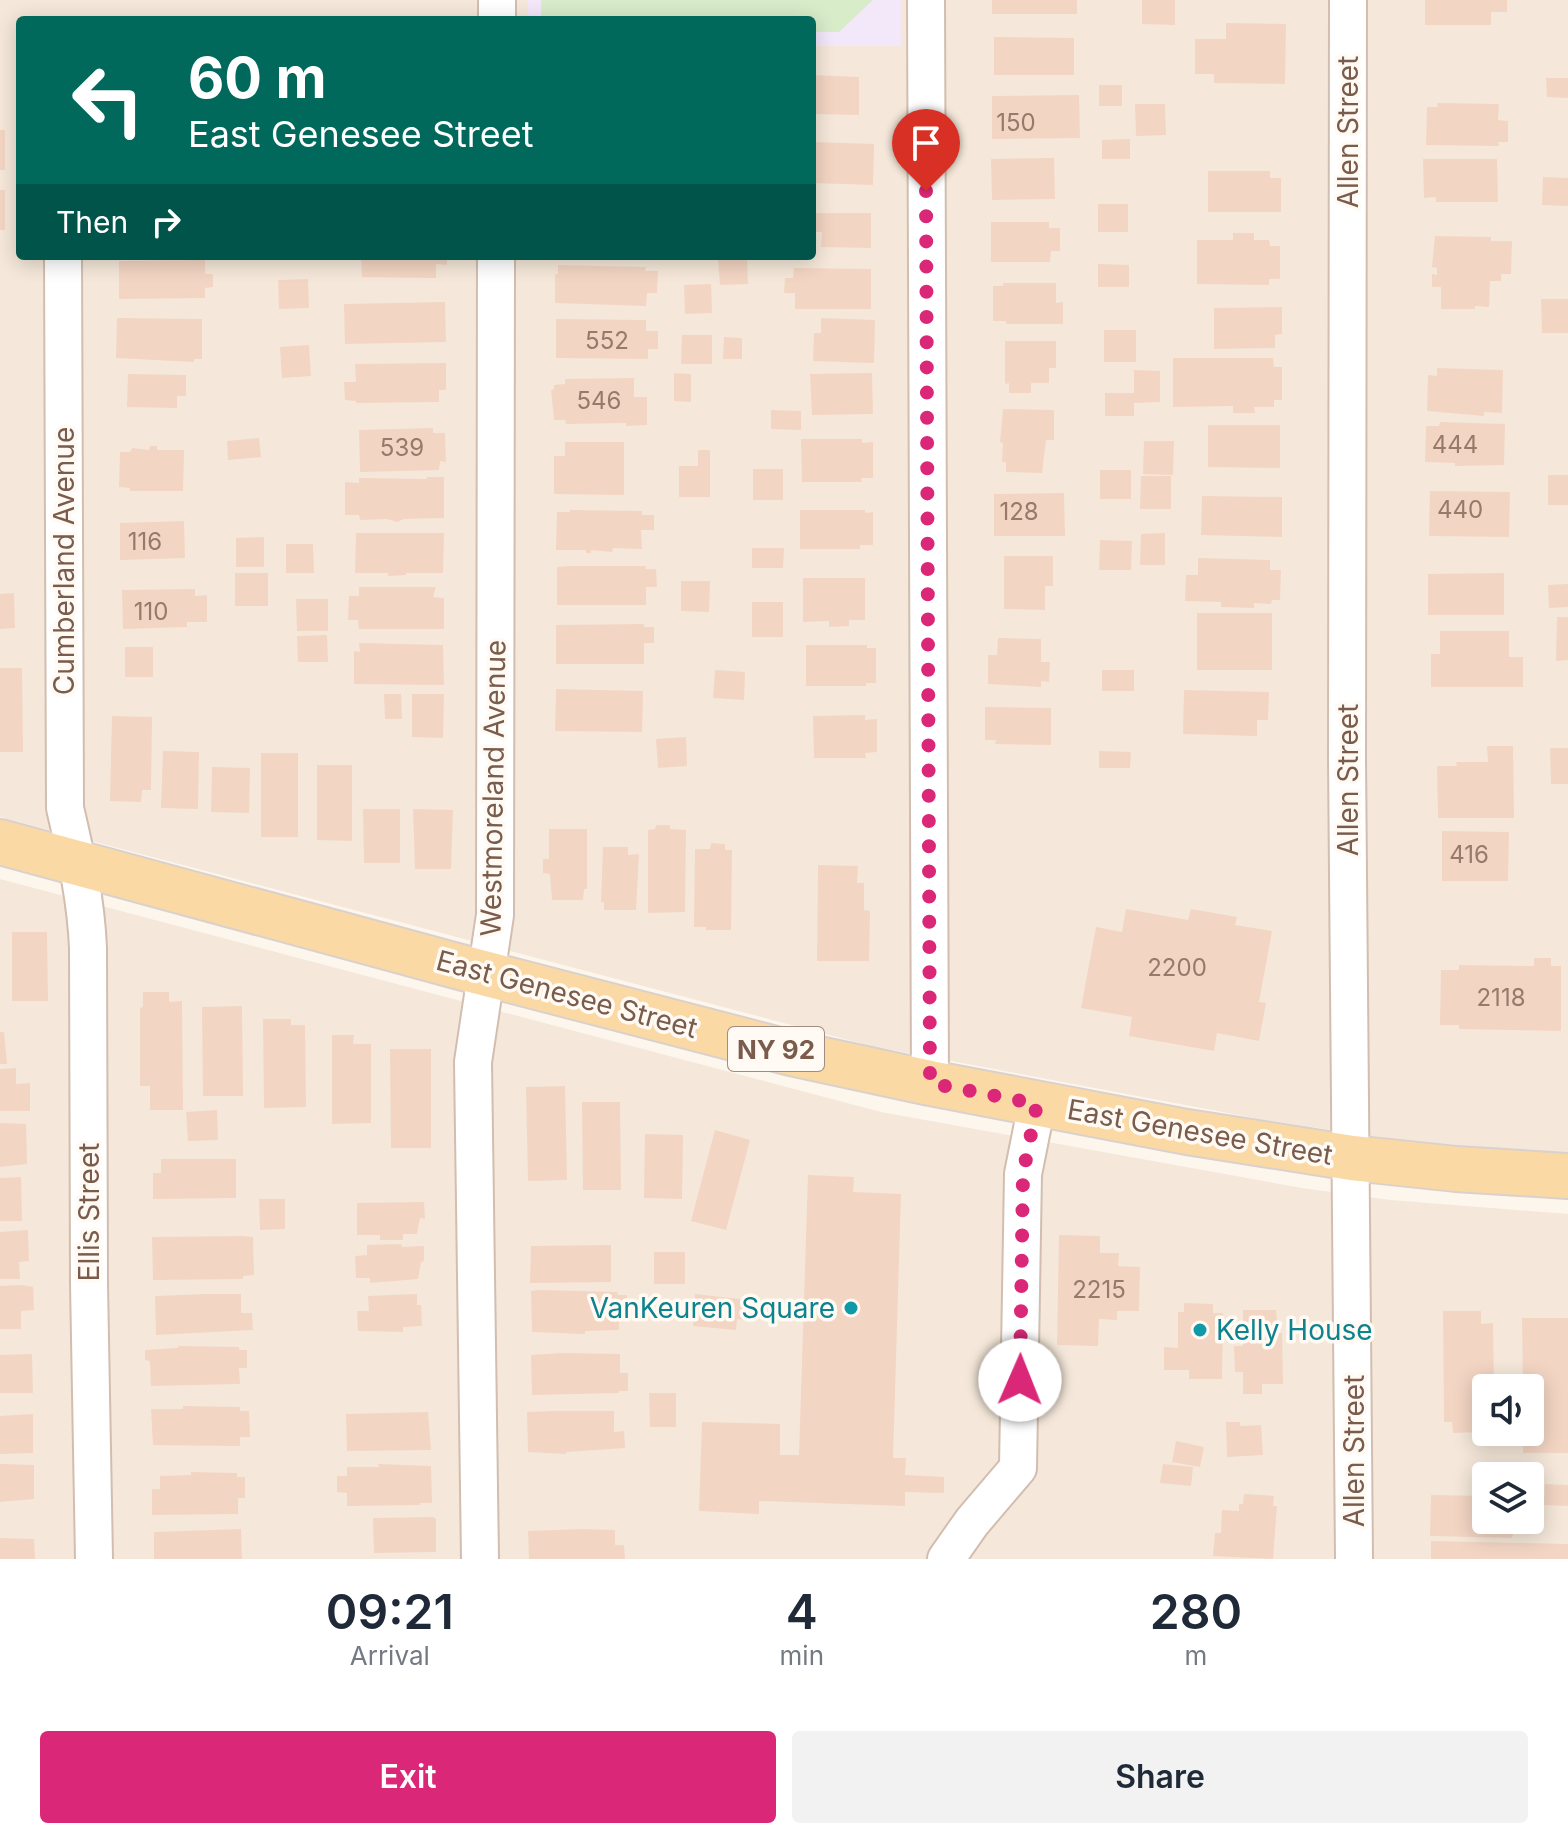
<!DOCTYPE html>
<html lang="en">
<head>
<meta charset="utf-8">
<style>
	:root { --surface:#fff; --page:#f2f2f3; --text:#1f2937; --muted:#747a83; --accent:#db2777 }
	body { margin:0; font-family:Inter,sans-serif; background:var(--page); color:var(--text); height:100vh; display:flex; flex-direction:column; font-size:30px; white-space:nowrap }
	* { box-sizing:border-box; margin:0 }
	p { font-size:26px; color:var(--muted) }
	.icon { flex:none; width:44px; height:44px; fill:none; stroke:currentColor; stroke-width:2; stroke-linecap:round; stroke-linejoin:round }
	.map { position:relative; height:1559px; overflow:hidden }
	.panel { display:flex; flex-direction:column; background:var(--surface); flex:1 }
	.panel>* { flex:none }
	.hud { position:absolute; left:16px; top:16px; width:800px; height:244px; border-radius:8px; box-shadow:0 4px 20px #0003; background:#00695c; color:#fff; overflow:hidden }
	.controls { position:absolute; left:1472px; top:1374px; display:grid; gap:16px }
	.controls a { display:grid; place-items:center; width:72px; height:72px; border-radius:8px; background:var(--surface); box-shadow:0 4px 20px #0003; font-size:40px }
	.pin { position:absolute; display:grid; place-items:center; width:68px; height:68px; color:#fff; margin:-82px -34px; border-radius:50% 50% 50% 0; rotate:-45deg; box-shadow:0 0 8px #0007 }
	.pin .icon { rotate:45deg }
	.me { position:absolute; width:88px; margin:-44px; rotate:1deg; stroke-linejoin:round; filter:drop-shadow(0 0 6px #0008) }
	.turn { display:flex; align-items:center; gap:28px; height:168px; padding:0 40px; font-size:36px }
	.turn .icon { width:104px; height:104px; stroke-width:2.5 }
	.turn b { display:block; font-size:56px; line-height:68px }
	.then { display:flex; align-items:center; height:76px; padding:0 40px; background:#0003; gap:16px; font-size:30px }
	.eta { display:flex; justify-content:space-evenly; align-items:center; height:136px; text-align:center }
	.eta b { font-size:48px; font-weight:600; line-height:56px }
	.cta { display:flex; gap:16px; margin-top:auto; padding:16px 40px }
	.cta a { flex:1; height:92px; border-radius:8px; background:var(--accent); color:#fff; font-size:32px; font-weight:600; line-height:92px; text-align:center }
	.cta a+a { background:var(--page); color:var(--text) }
	.map>svg:first-child { display:block }
</style>
</head>
<body>
<div class="map">
<svg width="1568" height="1559" viewBox="0 0 1568 1559">
	<rect width="100%" height="100%" fill="#fdf6ec"/>
	<path fill="#f5e8da" fill-rule="evenodd" d="M0 0H1568V1154L1410 1142 1265 1120 871 1046 0 817ZM20 20H812V256H20Z
		M0 879 881 1112 1302 1188 1391 1200 1568 1214V1559H0ZM1486 1388H1530V1432H1486ZM1486 1476H1530V1520H1486Z"/>
	<path fill="#f3e8fa" d="M528 0H901V46H812V20H528Z"/>
	<path fill="#d8ecc9" d="M541 0H873L839 32H812V20H541Z"/>
	<path fill="#f3d5c3" d="M992 0H1077V14H992Z
		M1142 0H1175V25L1142 24Z
		M1425 0H1507V12H1491V25H1425Z
		M1226 23 1286 24 1285 84 1214 83V74H1195V39H1226Z
		M994 37 1074 38V75H994Z
		M812 75 859 77V115L812 114Z
		M1546 78H1568V98L1547 97Z
		M1099 85H1122V106H1099Z
		M1079 95 1080 138 992 139V96Z
		M1437 103 1499 104 1498 120 1508 121V142H1498L1499 146 1426 145 1427 107H1438Z
		M1135 104H1165L1166 135 1136 136Z
		M0 130H5V170H0Z
		M1130 139V159H1102V140Z
		M812 142 874 144 873 185 812 183Z
		M1054 158 1055 199 992 200 991 159Z
		M1423 159H1497L1498 202H1436V197L1424 198Z
		M1208 171H1270V178H1281V212H1208Z
		M1543 177 1568 178V206L1542 205Z
		M0 190H5V230H0Z
		M1098 204H1128V232H1098Z
		M814 213H871V248L821 247 822 232H812Z
		M991 222H1049V228H1060V251H1051L1050 262H991Z
		M1233 233H1254V240H1269L1270 246H1280V279H1269V285L1197 284V240H1233Z
		M1435 236 1491 237V241H1512L1511 274H1501V281H1490L1489 307 1475 306V309H1441V287H1432V274L1437 275V268L1432 267Z
		M361 256H447V265L436 264V278L362 277Z
		M747 258 748 284 720 285 718 259Z
		M205 260V274H213V287L205 288V298L119 299V261Z
		M1098 264 1129 265V287H1098Z
		M558 265 646 267 645 271H658L657 293H647L646 306 555 303V274H558Z
		M794 268 871 269V309H795V293H784L785 278H793Z
		M308 279 309 308 279 309 278 280Z
		M1003 283H1056V303L1063 302V324H1006V321H993V286H1003Z
		M711 284 712 313 685 314 684 285Z
		M1541 299H1568V333H1542Z
		M445 302 446 342 345 344 344 304Z
		M1282 307V334L1275 335V348L1214 349V308Z
		M117 318 202 319V359H194V362L116 358Z
		M821 318 875 320 874 363 813 361 814 333H821Z
		M556 319 646 320V331H658V349H648V359L556 358Z
		M1104 330H1136V362H1104Z
		M682 335H712V364H681Z
		M724 337 742 338V359H723Z
		M1005 341H1056V368H1049V383H1031V393H1009V383L1005 384Z
		M309 345 311 376 282 378 280 347Z
		M1173 358H1273L1274 367H1282V400H1274V407H1254L1255 413H1233V406L1173 407Z
		M446 363V390H439V402L356 403V401L345 400 344 382H356L355 364Z
		M1437 368 1503 370 1502 413 1484 412V416L1427 411 1428 375 1437 376Z
		M1134 370 1160 371V402L1134 403V416H1105V393H1134Z
		M674 373 691 374V402L674 401Z
		M872 373 873 414 812 415 810 374Z
		M128 374 186 375V396H177V408L127 407Z
		M634 378V397H647V425L626 426V423L566 424 565 420H554L551 390 554 389V385L565 384V379Z
		M1003 409 1054 410V440H1046L1042 473 1006 472V462H1002L1003 443 1000 442Z
		M771 410 801 411V430L771 429Z
		M1440 422 1505 424 1504 465 1455 466V463L1425 462 1426 426H1439Z
		M1208 425H1280V468L1208 467Z
		M433 428V433H445L446 462 440 461 439 470 360 472 359 430Z
		M259 438 261 457 228 460 227 441Z
		M801 439H862V443L873 442V478H861L862 482H802Z
		M1144 441H1174L1173 475 1143 474Z
		M565 442H624V495L554 494V456H565Z
		M150 446H157V450H184L183 491H130V488L119 487 120 452H130L132 448 149 450Z
		M698 450H710V497H679V466H698Z
		M753 469H783V500H753Z
		M1100 470H1131V499H1100Z
		M1548 475H1568V505H1548Z
		M1141 476H1171V509H1140Z
		M427 477H444V518L404 519 397 522 387 519 360 520 359 515H345V482L359 483V478L427 479Z
		M1430 491 1510 492 1509 537 1429 536Z
		M1064 493 1065 536H994V494Z
		M1202 496 1282 497V537L1201 535Z
		M570 510 642 511V515H654V530H641L642 549 613 548 612 552 591 550V553H586V550H556L557 512H570Z
		M800 510H865V513L873 512V545H860V549H800Z
		M184 521 185 558 120 560V523Z
		M356 533H444L443 573H406V575L388 576V573H355Z
		M1165 533V565H1140L1141 534Z
		M264 537V567H236V538Z
		M1100 540 1132 541 1131 570H1099Z
		M286 544H313L314 573H286Z
		M752 548H784L783 568H752Z
		M1004 556H1053V586H1045V610L1004 609Z
		M1198 558 1270 560V570H1281L1280 600H1272L1271 604 1254 603V608L1221 607V602L1185 601 1186 575H1198Z
		M571 566H646L645 569H656L657 587H646V605H557V567Z
		M235 573H268V606H235Z
		M1504 573V615H1428V574Z
		M803 578H865V620H849V626L829 627V621L803 622Z
		M681 581H710L709 612 681 611Z
		M1568 584V607L1549 608 1548 585Z
		M359 587H436L433 597 444 598V629H359L358 620H348L349 596H359Z
		M195 589V596L207 595V622H187V627L123 629 122 590Z
		M14 593 15 628 0 629V594Z
		M296 599H328V631H297Z
		M752 602H783V637H752Z
		M1197 613H1272V670H1197Z
		M1557 617H1568V660L1556 661Z
		M644 624V627H654V643H644V664H556V625Z
		M1440 631H1509V657H1523V687H1431V654H1440Z
		M327 635 328 662H298L297 636Z
		M998 638 1041 639V662H1050L1049 682 1041 681V687L988 684V655H997Z
		M359 643 443 645 444 685 354 684V651L360 652Z
		M806 645H867V648H876V683H866V686H806Z
		M125 647H153V677H125Z
		M0 668H22L23 752H0Z
		M715 670 745 672 744 700 713 698Z
		M1102 670H1134V691H1102Z
		M556 689 643 691 642 732 555 731Z
		M1184 690 1269 692 1268 720H1257V736L1183 734Z
		M384 694H401L402 719H385Z
		M412 694H444L443 738 412 737Z
		M985 707 1051 708V745L995 744 996 740H985Z
		M865 715V720L877 719V752L865 753 866 758H814L813 716Z
		M112 716 152 717 151 790H142L141 802 110 801Z
		M686 737 687 766 658 768 656 739Z
		M1487 746H1513L1514 818H1438L1437 766H1457L1456 762H1488Z
		M1550 748H1568V784H1551Z
		M163 751 199 752 198 809 161 808Z
		M1099 751 1131 752 1130 768H1099Z
		M261 753H298V837H261Z
		M317 765H352V841L317 840Z
		M212 767 250 768 249 813 211 812Z
		M363 809H400V863H364Z
		M413 809 453 810 451 869H415Z
		M656 825H670V829L686 830 685 912 648 913V830L655 829Z
		M549 829H587V889H584L583 900H552L550 874 543 873V859H549Z
		M1442 831 1509 832 1508 881H1442Z
		M711 843 725 844V850H732L731 930H706V927H694L695 849H710Z
		M603 847H628V855L639 854 636 910H604V902H601Z
		M818 865 858 866 857 883H864V910L870 911 869 961H817Z
		M1126 909 1188 920 1191 909 1237 917 1235 925 1272 931 1259 1002 1266 1003 1259 1041 1217 1033 1214 1051 1129 1036 1132 1017 1081 1008 1096 927 1122 932Z
		M12 932H47L48 1001H12Z
		M1534 958H1551V966H1561V1031L1459 1029V1025H1440L1441 970H1459V965L1534 966Z
		M143 992H169V1002L182 1001 183 1110H150V1086H140V1008L143 1007Z
		M242 1006 243 1096H203L202 1007Z
		M263 1019H291V1025H305L306 1107 264 1108Z
		M0 1032H4L7 1064H0Z
		M332 1035H354L353 1044H371V1123L332 1124Z
		M390 1049H431V1148H391Z
		M16 1068V1084L30 1083V1111H0V1069Z
		M565 1086 567 1180 528 1181 526 1087Z
		M582 1102H620L621 1190H583Z
		M217 1110 218 1140 188 1141 186 1112Z
		M0 1123 26 1124 27 1164 0 1167Z
		M715 1130 750 1140 726 1230 691 1221Z
		M645 1134 683 1135 682 1199 644 1198Z
		M161 1159H236V1198L153 1199V1173H161Z
		M808 1175 854 1177 853 1192 901 1194 893 1458H906L905 1475 944 1477V1493L905 1492V1506L759 1501V1514L699 1511 702 1422 780 1424V1455H799Z
		M21 1177 22 1221H0V1178Z
		M259 1199H285V1229L260 1230Z
		M424 1202 425 1219 420 1218 417 1234H403V1240H380V1235H357V1203Z
		M28 1230 29 1261 19 1262 20 1279H0V1232Z
		M1059 1235 1100 1236V1253H1119L1118 1266 1140 1267 1139 1311H1117V1320L1099 1319 1098 1346 1057 1345Z
		M243 1236 253 1237 254 1275 243 1276V1279L153 1280 152 1237Z
		M401 1244 402 1247 424 1246V1261L421 1262 418 1279 370 1283V1278H356L355 1256 367 1255V1245Z
		M611 1245V1282L530 1283 531 1246Z
		M654 1252H685V1284H654Z
		M21 1285 33 1287 34 1310 21 1311V1329H0V1286Z
		M540 1290 617 1292 618 1295H627V1312H619V1330L585 1331V1334L532 1332 531 1291Z
		M207 1294H241V1313H252L253 1330 156 1335 155 1296Z
		M417 1294V1305H421L422 1326 403 1327V1332L358 1331 357 1311H369L368 1296Z
		M695 1294 747 1300 745 1320 737 1319 736 1330 693 1326Z
		M1184 1303 1213 1304V1313H1223L1222 1379H1189V1370H1164V1347L1178 1348V1312H1184Z
		M1243 1310H1276L1278 1333H1282L1283 1384H1262V1394H1243V1372H1235L1234 1346H1243Z
		M1443 1311H1481V1324L1493 1323 1494 1388H1486V1421H1479L1480 1432 1453 1433 1452 1422H1444Z
		M1522 1318H1568V1453H1523V1432H1530V1388H1523Z
		M178 1346 239 1347V1350H247V1368H239L240 1384 151 1386 150 1361 145 1360V1350L178 1348Z
		M562 1353 620 1354V1373H628V1391H619V1393L532 1395 531 1355Z
		M32 1354 33 1393H0V1355Z
		M649 1393H676V1427H650Z
		M183 1406 240 1407V1411H249L250 1437H240V1446L153 1445 151 1409H183Z
		M554 1411H614V1432L624 1431 625 1448 566 1452V1454L528 1452 527 1412Z
		M428 1412 431 1450 347 1451 346 1414Z
		M33 1414V1453L0 1454V1416Z
		M1226 1422H1240V1426L1261 1425 1263 1455 1227 1457Z
		M1176 1441 1204 1447 1200 1467 1172 1462Z
		M0 1464 34 1465V1499L0 1502Z
		M378 1464 431 1466 432 1503H420V1505L347 1506V1493L337 1492V1476H347V1467H379Z
		M1163 1464 1193 1467 1191 1486 1160 1483Z
		M191 1472 237 1473V1477H245V1498H238V1514L152 1515V1489H160V1476L191 1475Z
		M1545 1484 1568 1485V1506L1544 1505Z
		M1244 1494 1274 1496 1273 1506H1277L1273 1559 1213 1556 1215 1533H1221L1222 1510 1239 1511V1504H1243Z
		M1431 1495 1486 1496V1520H1516L1512 1538 1430 1536Z
		M433 1517 436 1519V1552L374 1553 373 1518Z
		M241 1529 242 1559H154V1532Z
		M582 1529 615 1530V1545H624L625 1559H529L528 1531Z
		M0 1538 34 1539 35 1559H0Z
		M1431 1541 1568 1544V1559H1431Z"/>
	<g fill="none" stroke-linecap="round" stroke-linejoin="round">
		<g stroke="#d1beb0" stroke-width="40">
			<path id="minor" d="M926 0 930 1083
				M1348 0 1347 759 1354 1559
				M497 20V0
				M63 256 65 808C76 855 86 900 88 948L89 1283 94 1559
				M480 1559 473 1062 495 915 496 256
				M946 1559 972 1522 1018 1468 1023 1174 1037 1104"/>
		</g>
		<g stroke="#dad1cd" stroke-width="48">
			<path id="major" d="M0 842 464 968 791 1053 930 1083 1187 1132 1352 1158 1456 1169 1568 1176"/>
		</g>
		<use href="#minor" stroke="#fff" stroke-width="36"/>
		<use href="#major" stroke="#fbd9a5" stroke-width="44"/>
	</g>
	<g fill="none" stroke-linecap="round" stroke-linejoin="round">
		<path stroke="#db2777" stroke-width="14" stroke-dasharray="0 25.2" d="M926 191 930 1083 1037 1104 1023 1174 1020 1380"/>
	</g>
	<g fill="#0f9aa8" stroke="#fffaf3" stroke-width="3">
		<circle cx="851" cy="1308" r="8"/>
		<circle cx="1200" cy="1330" r="8"/>
	</g>
	<g text-anchor="middle" dominant-baseline="central" stroke-width="7" stroke-linejoin="round" paint-order="stroke">
		<g font-size="24" fill="#987a6a">
			<text x="1016" y="122">150</text>
			<text x="607" y="340">552</text>
			<text x="599" y="400">546</text>
			<text x="1455" y="444">444</text>
			<text x="402" y="447">539</text>
			<text x="1460" y="509">440</text>
			<text x="1019" y="511">128</text>
			<text x="145" y="541">116</text>
			<text x="151" y="611">110</text>
			<text x="1469" y="854">416</text>
			<text x="1177" y="967">2200</text>
			<text x="1501" y="997">2118</text>
			<text x="1099" y="1289">2215</text>
		</g>
		<rect fill="#fffaf3" stroke="#a28b7f" stroke-width="2" x="728" y="1027" width="96" height="44" rx="6"/>
		<g font-size="26" font-weight="bold" fill="#7a5c4d">
			<text x="776" y="1049">NY 92</text>
		</g>
		<g font-size="28" fill="#7a5c4d" stroke="#fffaf3">
			<text transform="translate(1348 132) rotate(-90)">Allen Street</text>
			<text transform="translate(64 561) rotate(-90)">Cumberland Avenue</text>
			<text transform="translate(1348 780) rotate(-90)">Allen Street</text>
			<text transform="translate(493 788) rotate(-89)">Westmoreland Avenue</text>
			<text transform="translate(567 994) rotate(15)">East Genesee Street</text>
			<text transform="translate(1200 1132) rotate(10)">East Genesee Street</text>
			<text transform="translate(89 1212) rotate(-90)">Ellis Street</text>
			<text transform="translate(1354 1451) rotate(-90)">Allen Street</text>
		</g>
		<g font-size="28" fill="#0d838f" stroke="#fffaf3" text-anchor="end">
			<text x="835" y="1308">VanKeuren Square</text>
			<text x="1216" y="1330" text-anchor="start">Kelly House</text>
		</g>
	</g>
</svg>
<div class="controls">
<a><svg class="icon" aria-label="sound" viewBox="0 0 24 24"><path d="M4 9h4l5-4v14l-5-4H4zM17 9q2 3 0 6"/></svg></a>
<a><svg class="icon" aria-label="layers" viewBox="0 0 24 24"><path d="M12 4l9 5-9 5-9-5zM3 14l9 5 9-5"/></svg></a>
</div>
<div class="pin" style="left:926px;top:191px;background:#d93025"><svg class="icon" aria-label="arrive" viewBox="0 0 24 24"><path d="M6 21V4h12l-3 4 3 4H6"/></svg></div>
<svg class="me" style="left:1020px;top:1380px" viewBox="-20 -20 40 40"><circle r="19" fill="#fff"/><path d="M0-13L10 11 0 6-10 11z" fill="#db2777"/></svg>
<div class="hud">
<div class="turn"><svg class="icon" aria-label="left" viewBox="0 0 24 24"><path d="M17 20v-9H6M10 6l-5 5 5 5"/></svg><div><b>60 m</b>East Genesee Street</div></div>
<div class="then">Then<svg class="icon" aria-label="right" viewBox="0 0 24 24"><path d="M7 20v-9h11M14 6l5 5-5 5"/></svg></div>
</div>
</div>
<section class="panel">
<div class="eta">
<div><b>09:21</b><p>Arrival</p></div>
<div><b>4</b><p>min</p></div>
<div><b>280</b><p>m</p></div>
</div>
<div class="cta"><a>Exit</a><a>Share</a></div>
</section>
</body>
</html>
